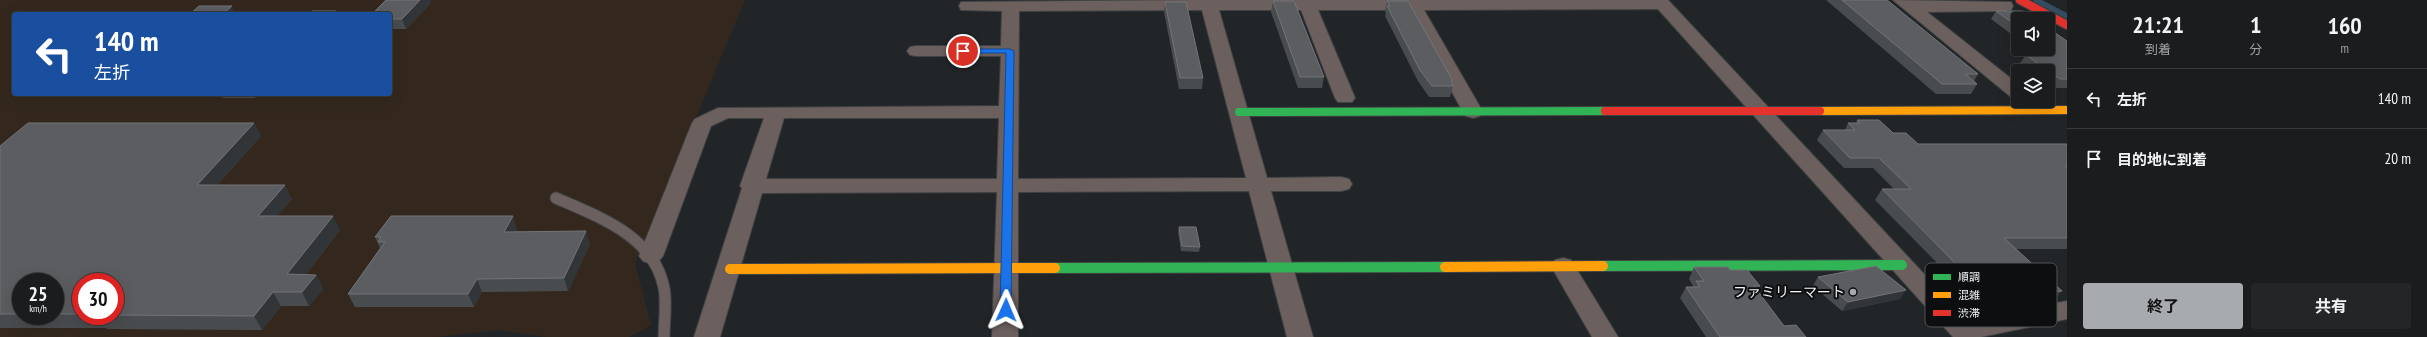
<!DOCTYPE html>
<html lang="ja">
<head>
<meta charset="utf-8">
<style>
	:root { --surface:#1a1c1e; --page:#232527; --text:#f1f3f6; --muted:#9fa1a4; --line:#383a3c; --accent:#a7aaae }
	body { margin:0; font-family:"PT Sans Narrow","Noto Sans JP",sans-serif; background:var(--page); color:var(--text); height:100vh; display:flex; flex-direction:column; font-size:15px; white-space:nowrap }
	* { box-sizing:border-box; margin:0 }
	p { font-size:13px; color:var(--muted) }
	.icon { flex:none; width:22px; height:22px; fill:none; stroke:currentColor; stroke-width:2; stroke-linecap:round; stroke-linejoin:round }
	.map { position:relative; flex:1; overflow:hidden }
	.drawer { display:flex; flex-direction:column; background:var(--surface); width:360px }
	.drawer>* { flex:none }
	.hud { position:absolute; left:12px; top:12px; width:380px; height:84px; border-radius:4px; box-shadow:0 4px 16px #0002,0 0 0 1px var(--line); background:#1a4fa0; color:#fff; overflow:hidden }
	.controls { position:absolute; left:2011px; top:12px; display:grid; gap:8px }
	.controls a { display:grid; place-items:center; width:44px; height:44px; border-radius:4px; background:var(--surface); box-shadow:0 4px 16px #0002,0 0 0 1px var(--line); font-size:20px }
	.speed { position:absolute; left:12px; top:273px; display:flex; gap:8px; font-size:20px; font-weight:700; text-align:center }
	.speed>* { display:grid; place-content:center; width:52px; height:52px; border-radius:50%; background:var(--surface); box-shadow:0 4px 16px #0002,0 0 0 1px var(--line); line-height:1 }
	.speed small { font-size:10px; font-weight:400 }
	.speed .limit { border:6px solid #d22; background:#fff; color:#111 }
	.pin { position:absolute; display:grid; place-items:center; width:34px; height:34px; color:#fff; margin:-17px; border:2px solid #fff; border-radius:50%; box-shadow:0 1px 4px #0007 }
	.me { position:absolute; width:44px; margin:-22px; rotate:1deg; stroke-linejoin:round; filter:drop-shadow(0 0 3px #0008) }
	.turn { display:flex; align-items:center; gap:14px; height:84px; padding:0 16px; font-size:18px }
	.turn .icon { width:52px; height:52px; stroke-width:2.5 }
	.turn b { display:block; font-size:28px; line-height:34px }
	.eta { display:flex; justify-content:space-evenly; align-items:center; height:68px; text-align:center }
	.eta b { font-size:24px; font-weight:700; line-height:28px }
	.action { display:flex; gap:8px; margin-top:auto; padding:8px 16px }
	.action a { flex:1; height:46px; border-radius:4px; background:var(--accent); color:#111; font-size:16px; font-weight:700; line-height:46px; text-align:center }
	.action a+a { background:var(--page); color:var(--text) }
	ul { padding:0; list-style:none }
	li { display:flex; align-items:center; gap:12px; height:60px; padding:0 16px; border-top:1px solid var(--line) }
	li div { flex:1 }
	li b { display:block; font-size:15px }
	li em { font-style:normal }
	main { display:flex; flex:1; min-height:0 }
	.map>svg:first-child { display:block }
</style>
</head>
<body>
<main>
<div class="map">
<svg width="2067" height="337" viewBox="0 0 2067 337">
	<rect width="100%" height="100%" fill="#222528"/>
	<path fill="#34281e" fill-rule="evenodd" d="M0 0H745L635 263 651 325 629 337H546L498 330 438 337H0ZM14 14H390V94H14ZM21 282H55V316H21ZM81 282H115V316H81Z"/>
	<g fill="none" stroke-linecap="round" stroke-linejoin="round">
		<path stroke="#354d62" stroke-width="5.5" d="M2036 0 2067 16"/>
		<g stroke="#404244" stroke-width="13">
			<path id="lane" d="M556 198C599 217 654 236 664 288 667 303 664 322 664 337"/>
		</g>
		<g stroke="#404244" stroke-width="2">
			<path id="street" d="M1200 0H1668L1967 320 2067 301V319L1981 337H1953L1658 9 1424 10 1483 112 1480 116 1473 118 1466 116 1463 112 1407 10H1318L1355 98 1352 102H1338L1335 98 1301 10H1219L1267 178 1341 177 1349 179 1352 184 1349 189 1341 191H1271L1313 337H1287L1249 191 1018 192V337H992L997 192 762 193 720 337H694L742 188 740 186 764 118H728L711 126 663 256 659 261 651 264 643 261 639 256 692 123 695 119 718 108 999 106 1001 56H916L910 55 907 51 910 47 916 46H1001L1002 11 961 10 959 6 961 2ZM1202 10 1246 178 1018 179 1019 11ZM784 118H999L997 179H766Z
				M1893 0 2011 2 2013 6 2011 10 2005 11 1927 12 2018 84V99L2011 97Z
				M1563 258 1571 260 1618 337H1592L1551 266 1555 260Z"/>
		</g>
		<g stroke="#404244" stroke-width="10">
			<path id="fast-far1" d="M1239 112 1605 111"/>
		</g>
		<g stroke="#404244" stroke-width="12">
			<path id="fast" d="M1603 266 1902 265
				M1055 268 1445 267"/>
		</g>
		<g stroke="#404244" stroke-width="10">
			<path id="slow-far1" d="M1820 111 2067 110"/>
		</g>
		<g stroke="#404244" stroke-width="12">
			<path id="slow" d="M1445 267 1603 266
				M730 269 1055 268"/>
		</g>
		<g stroke="#404244" stroke-width="10">
			<path id="jam" d="M2020 0 2067 25
				M1605 111H1820"/>
		</g>
		<use href="#lane" stroke="#6b605e" stroke-width="11"/>
		<use href="#street" fill="#6b605e" fill-rule="evenodd"/>
		<use href="#fast-far1" stroke="#30b455" stroke-width="8"/>
		<use href="#fast" stroke="#30b455" stroke-width="10"/>
		<use href="#slow-far1" stroke="#ff9f0a" stroke-width="8"/>
		<use href="#slow" stroke="#ff9f0a" stroke-width="10"/>
		<use href="#jam" stroke="#e5322d" stroke-width="8"/>
	</g>
	<path fill="#494c4f" fill-rule="evenodd" d="M386 0H430L431 3 406 29H390V14Z
		M1826 0H1887L1978 74 1974 81 1977 84 1971 94H1936Z
		M1273 1 1324 77 1322 88H1298L1271 12Z
		M1387 1 1453 81 1452 84 1453 86 1450 97H1429L1418 81 1385 16 1386 13 1385 12Z
		M1165 2 1203 78 1202 89H1179L1164 12Z
		M1996 11 2018 19V39L1991 19Z
		M2067 41V88H2055L2048 83V71H2032L2020 63 2026 55H2039L2032 49H2048Z
		M221 94H259L255 98H223Z
		M1857 120 1893 133 1918 144H2067V249H2016L2053 302 2033 305 2002 275 1950 276 1875 200 1882 189H1894L1873 168H1844L1817 140 1823 130H1845L1848 123H1856Z
		M254 123 261 136 217 185 292 199 277 216 340 230 306 274 316 275 323 289 309 306H281L262 330 107 329 106 328H0V146ZM21 282H55V316H21ZM81 282H115V316H81Z
		M1179 227 1200 247 1199 252 1181 251 1178 232Z
		M517 229 516 231 590 244 568 291 482 292 474 307H355L348 294 380 248 375 237Z
		M1694 267 1730 270 1760 286 1757 291 1784 326 1806 337H1706L1680 298 1686 287H1693V286L1689 279Z
		M1818 277 1900 299 1842 311 1813 286Z"/>
	<path fill="#323538" d="M420 0H430L431 3 406 29 402 19Z
		M232 6 235 14H223Z
		M336 11 338 14H333Z
		M253 94H259L255 98Z
		M254 123 261 136 204 199 197 185Z
		M285 185 292 199 265 230 258 216Z
		M333 216 340 230 295 288 287 274Z
		M513 216 517 229 509 244 504 232Z
		M586 231 590 244 568 291 564 278Z
		M316 275 323 289 309 306 302 292Z
		M477 279 482 292 474 307 468 294Z
		M1906 290 1900 299 1842 311 1848 302Z
		M2062 291 2053 302 2037 305 2045 294Z
		M273 292 281 306 262 330 254 316Z"/>
	<path fill="#5b5d61" stroke="#727578" d="M386 0H420L402 19H390V14H372Z
		M1842 0H1887L1978 74H1965L1977 84H1942Z
		M1273 1H1294L1324 77H1300Z
		M1387 1H1408L1453 81H1451L1453 86H1432L1420 70 1387 6H1390Z
		M1165 2H1186L1203 78H1180Z
		M199 6H232L223 14H190Z
		M312 11H336L333 14H309Z
		M1996 11H2023L2034 19H2018V27Z
		M2048 28 2067 41V79H2060L2026 55H2055L2047 49H2048Z
		M1857 120H1879L1893 133H1906L1918 144H2067V166H2065L2067 168V238H2004L2062 291 2041 294 2009 264 1957 265 1882 189H1911L1879 158H1850L1823 130H1855L1848 123H1860Z
		M28 123H254L197 185H285L258 216H333L287 274 316 275 302 292H273L254 316 115 315V282H81V314H55V282H21V314H0V146Z
		M391 216H513L504 232 586 231 564 278 477 279 468 294H348L385 242H378L381 237H375Z
		M1179 227H1196L1200 247 1182 246Z
		M1876 266 1906 290 1848 302 1818 277Z
		M1694 267H1728L1730 270H1747L1760 286H1754L1784 326 1796 325 1806 337H1720L1686 287H1700L1696 281H1704Z"/>
	<path fill="#1a73e8" stroke="#114b97" d="M960 49H1010L1014 51 1011 310 1006 313 1000 310 1006 53H960Z"/>
	<circle fill="#a7aaae" stroke="#0c0e10" stroke-width="1.5" cx="1853" cy="292" r="4"/>
	<g text-anchor="middle" dominant-baseline="central" stroke-width="4" stroke-linejoin="round" paint-order="stroke">
		<g font-size="14" fill="#eff2f6" stroke="#0c0e10" text-anchor="end">
			<text x="1845" y="292">ファミリーマート</text>
		</g>
	</g>
	<rect x="1925" y="263" width="132" height="64" rx="6" fill="#0c0e10" stroke="#505255" stroke-width="1"/>
	<rect x="1933" y="274" width="18" height="6" fill="#30b455"/>
	<rect x="1933" y="292" width="18" height="6" fill="#ff9f0a"/>
	<rect x="1933" y="310" width="18" height="6" fill="#e5322d"/>
	<g font-size="11" fill="#eff2f6">
		<text x="1958" y="281">順調</text>
		<text x="1958" y="299">混雑</text>
		<text x="1958" y="317">渋滞</text>
	</g>
</svg>
<div class="controls">
<a><svg class="icon" aria-label="sound" viewBox="0 0 24 24"><path d="M4 9h4l5-4v14l-5-4H4zM17 9q2 3 0 6"/></svg></a>
<a><svg class="icon" aria-label="layers" viewBox="0 0 24 24"><path d="M12 4l9 5-9 5-9-5zM3 14l9 5 9-5"/></svg></a>
</div>
<div class="speed"><div>25<small>km/h</small></div><div class="limit">30</div></div>
<div class="pin" style="left:963px;top:51px;background:#d93025"><svg class="icon" aria-label="arrive" viewBox="0 0 24 24"><path d="M6 21V4h12l-3 4 3 4H6"/></svg></div>
<svg class="me" style="left:1006px;top:310px" viewBox="-20 -20 40 40"><path d="M0-17L14 15 0 8-14 15z" fill="#1a73e8" stroke="#fff" stroke-width="4"/></svg>
<div class="hud">
<div class="turn"><svg class="icon" aria-label="left" viewBox="0 0 24 24"><path d="M17 20v-9H6M10 6l-5 5 5 5"/></svg><div><b>140 m</b>左折</div></div>
</div>
</div>
<section class="drawer">
<div class="eta">
<div><b>21:21</b><p>到着</p></div>
<div><b>1</b><p>分</p></div>
<div><b>160</b><p>m</p></div>
</div>
<ul>
<li><svg class="icon" aria-label="left" viewBox="0 0 24 24"><path d="M17 20v-9H6M10 6l-5 5 5 5"/></svg><div><b>左折</b></div><em>140 m</em></li>
<li><svg class="icon" aria-label="arrive" viewBox="0 0 24 24"><path d="M6 21V4h12l-3 4 3 4H6"/></svg><div><b>目的地に到着</b></div><em>20 m</em></li>
</ul>
<div class="action"><a>終了</a><a>共有</a></div>
</section>
</main>
</body>
</html>
